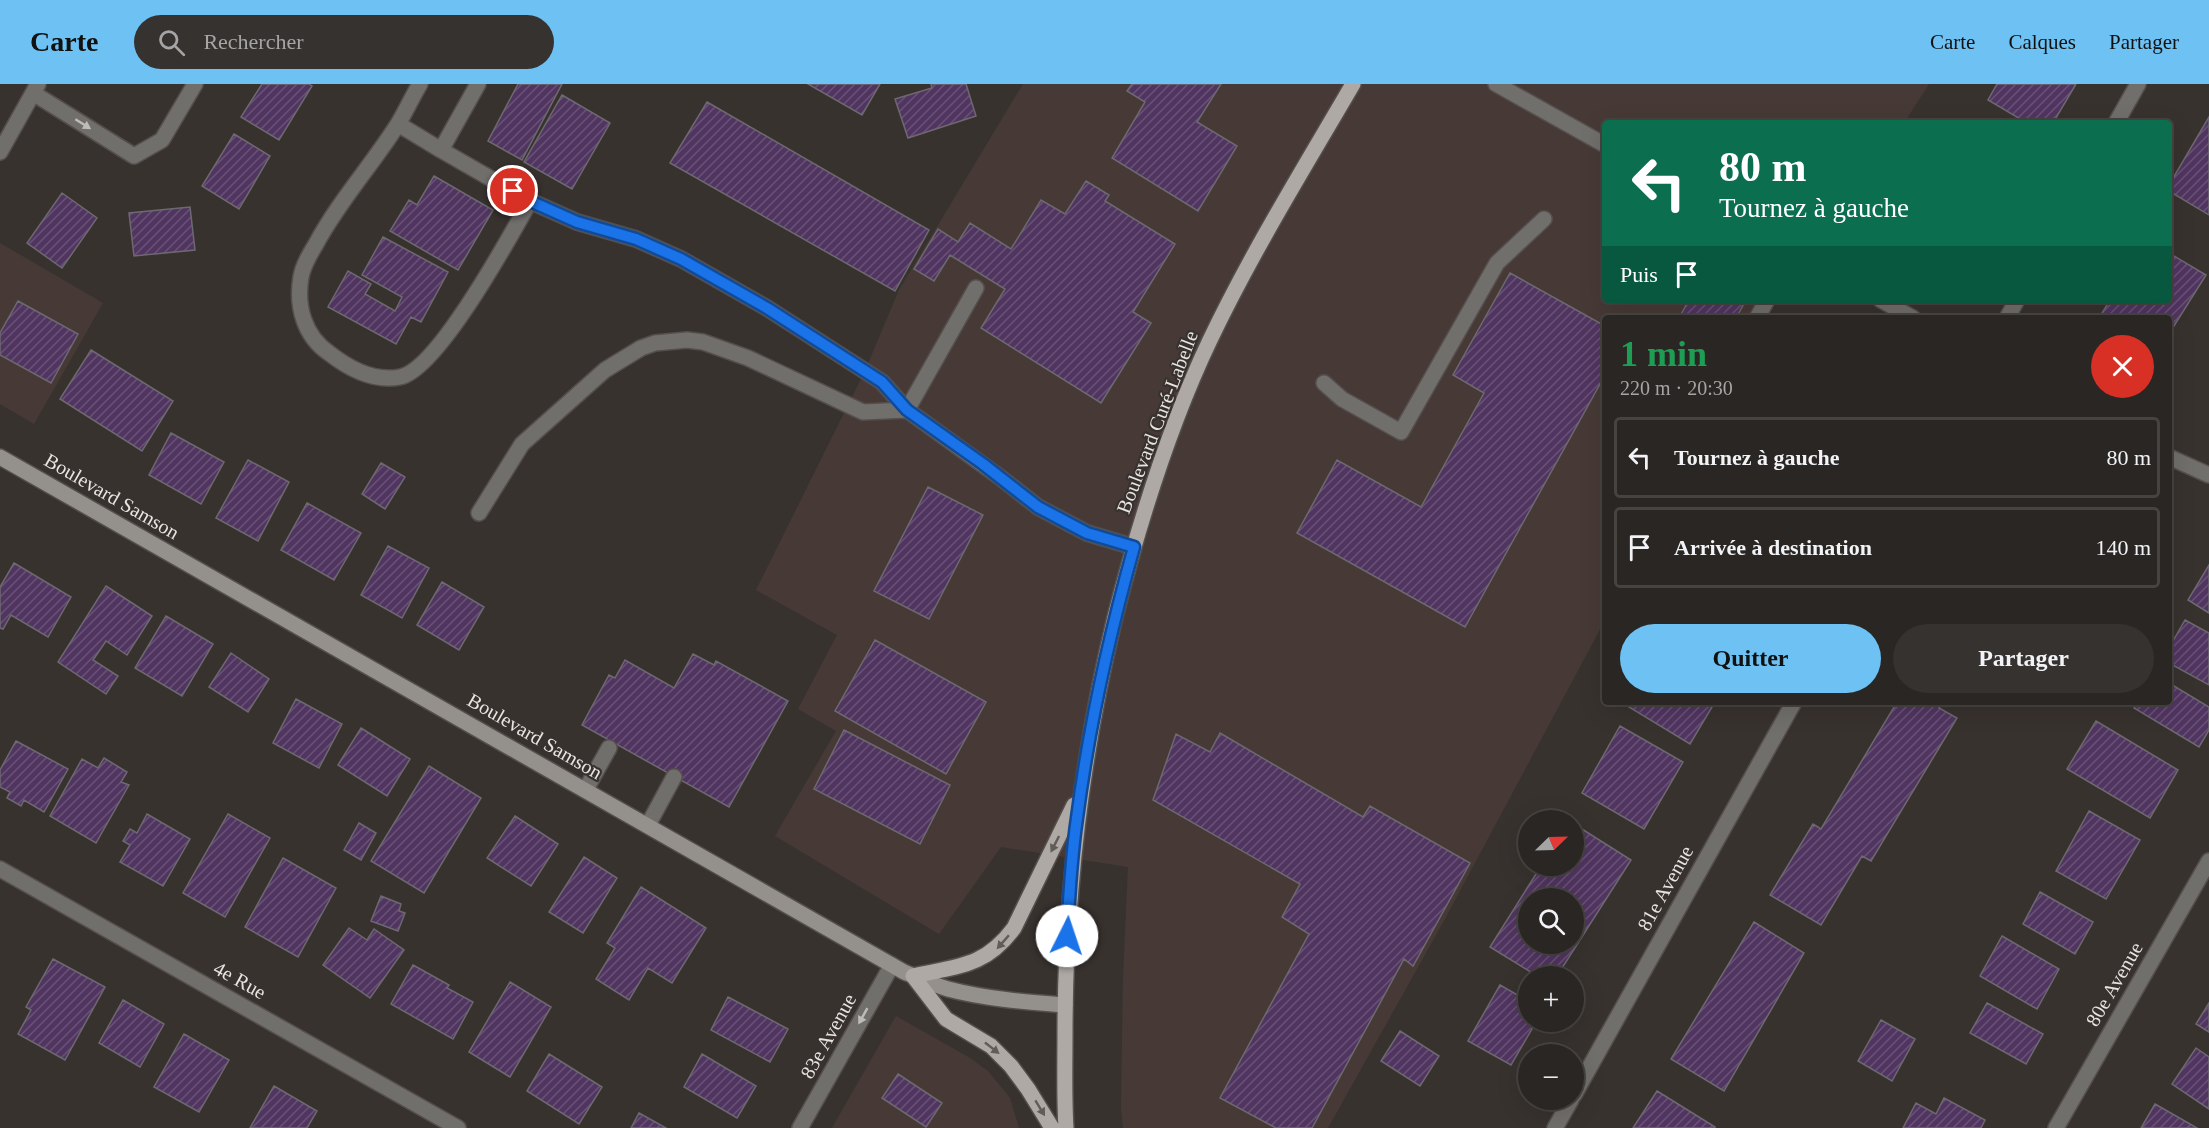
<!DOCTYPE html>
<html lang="fr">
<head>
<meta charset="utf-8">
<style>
	:root { --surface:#2a2623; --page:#363230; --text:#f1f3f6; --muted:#a5a5a6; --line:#464341; --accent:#6dc2f3 }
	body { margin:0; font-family:"Times New Roman",serif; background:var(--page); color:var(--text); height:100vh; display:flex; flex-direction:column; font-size:22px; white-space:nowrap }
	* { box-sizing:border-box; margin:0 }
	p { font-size:20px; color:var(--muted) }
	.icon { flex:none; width:33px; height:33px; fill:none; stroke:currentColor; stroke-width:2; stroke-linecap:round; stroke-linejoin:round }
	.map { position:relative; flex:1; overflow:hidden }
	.side { position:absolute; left:1602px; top:231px; width:570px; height:390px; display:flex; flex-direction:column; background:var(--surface); border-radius:6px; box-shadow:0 6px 24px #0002,0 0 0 2px var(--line) }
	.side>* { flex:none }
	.top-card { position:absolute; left:1602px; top:36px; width:570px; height:183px; border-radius:6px; box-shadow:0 6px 24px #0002,0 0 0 2px var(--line); background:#0b6e4f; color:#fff; overflow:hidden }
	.needle { width:39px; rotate:67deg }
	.controls { position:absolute; left:1518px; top:726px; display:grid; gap:12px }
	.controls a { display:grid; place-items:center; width:66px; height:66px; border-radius:50%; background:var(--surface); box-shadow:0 6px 24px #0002,0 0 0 2px var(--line); font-size:30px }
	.pin { position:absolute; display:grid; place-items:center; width:51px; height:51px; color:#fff; margin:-26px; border:3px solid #fff; border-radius:50%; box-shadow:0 2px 6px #0007 }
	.me { position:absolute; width:66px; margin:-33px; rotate:4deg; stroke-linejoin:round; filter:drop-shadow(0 0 4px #0008) }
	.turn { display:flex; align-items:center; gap:21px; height:126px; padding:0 18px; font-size:27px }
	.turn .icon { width:78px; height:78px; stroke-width:2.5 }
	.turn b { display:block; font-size:42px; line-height:51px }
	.then { display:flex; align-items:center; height:57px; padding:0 18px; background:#0003; gap:12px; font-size:22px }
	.round { display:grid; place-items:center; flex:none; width:63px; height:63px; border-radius:32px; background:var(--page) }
	.summary { display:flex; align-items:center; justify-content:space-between; height:102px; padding:0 18px }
	h1 { font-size:36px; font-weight:700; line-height:45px; color:#1e9e55 }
	.button { display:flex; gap:12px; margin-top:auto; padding:12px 18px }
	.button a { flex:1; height:69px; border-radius:36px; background:var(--accent); color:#111; font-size:24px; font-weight:700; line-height:69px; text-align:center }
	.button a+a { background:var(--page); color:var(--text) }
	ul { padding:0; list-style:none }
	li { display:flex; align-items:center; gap:18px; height:81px; margin:0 12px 9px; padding:0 6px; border:3px solid var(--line); border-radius:6px }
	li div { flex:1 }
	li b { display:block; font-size:22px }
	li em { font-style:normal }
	header { display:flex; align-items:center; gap:36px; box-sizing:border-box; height:84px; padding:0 30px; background:var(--accent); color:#111 }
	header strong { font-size:28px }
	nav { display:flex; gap:33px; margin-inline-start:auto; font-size:21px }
	.search { width:420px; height:54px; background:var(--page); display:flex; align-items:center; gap:15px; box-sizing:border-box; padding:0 21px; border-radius:33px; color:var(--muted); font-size:22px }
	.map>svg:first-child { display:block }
</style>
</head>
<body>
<header>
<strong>Carte</strong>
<div class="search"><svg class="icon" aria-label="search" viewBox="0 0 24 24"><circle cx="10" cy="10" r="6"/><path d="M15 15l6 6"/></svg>Rechercher</div>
<nav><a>Carte</a><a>Calques</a><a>Partager</a></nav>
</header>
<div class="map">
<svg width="2209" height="1044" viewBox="0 0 2209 1044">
	<defs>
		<pattern id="building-hatch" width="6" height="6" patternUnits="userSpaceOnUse" patternTransform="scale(1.5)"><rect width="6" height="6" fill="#513561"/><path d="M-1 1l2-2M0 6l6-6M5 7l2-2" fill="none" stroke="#6a5277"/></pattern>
	</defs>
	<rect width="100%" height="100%" fill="#38322f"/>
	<path fill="#473a36" d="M1023 0H1929L1904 39H1605V216H1777L1767 234H1605V536L1446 833 1328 1044H1123L1121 1024 1123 894 1128 783 1001 763 939 850 775 752 836 647 798 625 837 551 756 506 864 289 899 206Z
		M0 159 103 219 34 340 0 320Z
		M896 932 970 974 988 987 1010 1014 1019 1044H832Z"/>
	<path fill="url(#building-hatch)" stroke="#6d6970" stroke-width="1.5" fill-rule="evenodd" d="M262 0H309L312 2 279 56 241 33Z
		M518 0H562L522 76 488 57Z
		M808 0H880L862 31Z
		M931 0H966L976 32 908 54 895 15 932 4Z
		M1132 0H1221L1197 38 1237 62 1198 127 1112 74 1145 18 1127 7Z
		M1997 0H2076L2053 39H2027L1988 16Z
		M562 11 610 39 572 105 524 78Z
		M707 18 929 146 895 207 670 79Z
		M2209 33V131L2169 107V101Z
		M234 50 270 72 239 125 202 102Z
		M434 92 493 126 458 186 390 147 409 116 417 121Z
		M1086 97 1109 111 1105 117 1175 160 1133 228 1151 239 1101 319 981 244 1005 205 950 171 934 197 914 185 938 145 958 158 970 139 1011 165 1041 116 1065 130Z
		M62 109 97 134 62 184 27 159Z
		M190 123 195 166 134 172 129 129Z
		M383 153 448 188 421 238 411 233 396 260 328 223 348 187 371 200 365 210 395 227 402 213 362 191Z
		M2169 169 2206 191 2169 250V234H2099L2110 216H2169Z
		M1510 189 1605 242V291L1465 543 1297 449 1337 376 1421 423 1484 309 1453 291Z
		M1689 216H1746L1736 234H1679Z
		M18 217 78 250 51 299 0 271V249Z
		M91 266 173 317 142 367 60 315Z
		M171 349 224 378 201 420 149 391Z
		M248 376 289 398 258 457 216 434Z
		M381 379 405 393 385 425 362 410Z
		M928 403 983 431 929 535 874 507Z
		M307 419 361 449 334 496 281 466Z
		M388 462 429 484 402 534 361 511Z
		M14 479 71 513 48 553 11 531 3 545 0 544V503Z
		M2209 481V529L2188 516Z
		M442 498 484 523 459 566 417 541Z
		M106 502 152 532 127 571 106 557 93 576 118 592 106 610 58 578Z
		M166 532 213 560 182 612 135 584Z
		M2185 536 2209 549V601L2169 579V564Z
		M875 556 986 618 946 690 835 627Z
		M231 569 269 595 248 628 209 603Z
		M693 570 714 581 716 577 788 617 729 723 582 641 609 591 615 594 625 576 674 604Z
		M2169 599 2209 623V646L2199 663 2134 624 2138 618H2169Z
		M296 615 342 640 319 684 273 659Z
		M1632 618H1715L1690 660 1629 623Z
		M1897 618H1943L1939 624 1957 634 1871 777 1862 772 1821 841 1770 811 1813 740 1821 745Z
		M2096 637 2178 686 2150 734 2067 685Z
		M1620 642 1683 678 1644 745 1582 709Z
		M361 644 410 675 387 712 338 681Z
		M844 646 950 701 920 760 814 705Z
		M1220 649 1363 733 1370 722 1470 779 1413 882 1404 875 1312 1044H1276L1220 1014 1309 850 1282 833 1300 800 1153 716 1176 650 1210 668Z
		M16 657 68 685 44 728 24 716 21 722 7 714 10 708 0 703V686Z
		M104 674 127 688 121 698 129 701 96 759 50 732 82 675 98 684Z
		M429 682 481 714 424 809 371 777Z
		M2089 727 2140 756 2106 815 2056 787Z
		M147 730 190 755 163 802 120 778 130 761 123 757 130 745 137 749Z
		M228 730 270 754 225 833 183 809Z
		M515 732 558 760 531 802 487 774Z
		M359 739 376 749 361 776 344 766Z
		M1574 740 1631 776 1557 892H1537L1490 863 1541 782H1574ZM1528 814H1574V860H1528Z
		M584 773 617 794 583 849 549 828Z
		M283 774 336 804 298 873 245 843Z
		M641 803 706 844 672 899 648 884 629 916 596 895 615 864 607 859Z
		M2040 808 2093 838 2075 870 2023 840Z
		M381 812 401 820 399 827 405 829 398 847 371 837Z
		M1754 838 1804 869 1724 1007 1671 975Z
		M349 844 367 856 374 845 404 866 370 914 323 881Z
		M2002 852 2059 885 2037 925 1980 892Z
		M53 875 105 903 65 976 18 950 31 926 26 923Z
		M413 881 449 901 447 904 473 918 453 955 391 920Z
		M510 898 551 923 510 993 469 968Z
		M1500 901 1528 917V938H1536L1511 981 1468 957Z
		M728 913 788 945 770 978 711 946Z
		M123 916 164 940 140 983 99 959Z
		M1987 919 2043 950 2026 980 1970 949Z
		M2209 919V948L2196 940Z
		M1881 936 1915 955 1892 997 1858 977Z
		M1400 947 1439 972 1420 1002 1381 977Z
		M184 950 229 976 199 1028 154 1003Z
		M2196 964 2209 973V1025L2172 1000Z
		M549 970 602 1003 579 1040 527 1007Z
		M702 970 756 1002 737 1034 684 1003Z
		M898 990 942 1019 926 1043 882 1014Z
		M274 1002 317 1027 307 1044H250Z
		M1657 1007 1715 1043V1044H1633Z
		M1944 1014 1985 1036 1981 1044H1903L1916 1019 1936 1030Z
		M2155 1020 2197 1044H2141Z
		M639 1029 666 1044H631Z"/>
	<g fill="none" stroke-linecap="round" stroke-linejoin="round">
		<g stroke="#544e4c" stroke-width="18">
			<path id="lane" d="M420 0C412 13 406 27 398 40 372 81 339 117 316 160 310 170 303 181 301 193 296 222 304 252 329 269 348 284 374 298 400 293 437 286 510 153 530 117L441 66 478 0
				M398 40 441 66
				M530 117 577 138 636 155 681 175 767 224 882 298 907 326
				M976 204 907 326 1001 394 1038 423 1087 449 1134 463
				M1757 234 1767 216
				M1324 299 1342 315 1401 348 1497 179 1544 135
				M479 429 522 360 605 286 641 264 655 259 687 256 703 258 748 274 863 328 907 326
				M586 705 609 664
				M648 741 674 693"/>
		</g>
		<g stroke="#544e4c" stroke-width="18">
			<path id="street" d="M1496 0 1605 61
				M33 9 134 72 162 56 195 0
				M2116 39 2138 0
				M0 68 38 0
				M1881 216 1913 234
				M2007 234 2017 216
				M2169 373 2209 391
				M0 785 458 1044
				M1574 1011 1794 618
				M800 1044 892 881
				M1555 1044 1571 1016
				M2056 1044 2209 777"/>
		</g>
		<g stroke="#544e4c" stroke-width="18">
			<path id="secondary" d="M0 373 904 888C919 894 934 901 948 905 986 915 1026 918 1065 921"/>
		</g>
		<g stroke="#544e4c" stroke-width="18">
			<path id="primary" d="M1052 1044 1028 1005 1011 982 991 962 946 935 913 892C958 882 985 883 1014 844L1074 721
				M1066 1044C1064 1013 1065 981 1065 950 1065 809 1082 670 1115 533 1139 439 1168 344 1210 256 1252 168 1304 84 1353 0"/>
		</g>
		<use href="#lane" stroke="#716f6c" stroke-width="15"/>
		<use href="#street" stroke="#716f6c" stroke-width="15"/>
		<use href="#secondary" stroke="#94908c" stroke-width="15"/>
		<use href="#primary" stroke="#aea9a4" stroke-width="15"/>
	</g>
	<defs><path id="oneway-solid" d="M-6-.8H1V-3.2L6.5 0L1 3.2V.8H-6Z" transform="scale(1.5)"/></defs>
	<g fill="#bebbb9">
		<use href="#oneway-solid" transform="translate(83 40) rotate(32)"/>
		<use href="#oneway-solid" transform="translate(863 932) rotate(119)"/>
	</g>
	<g fill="#615c58">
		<use href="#oneway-solid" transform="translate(1055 760) rotate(117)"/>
		<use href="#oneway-solid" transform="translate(1003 858) rotate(131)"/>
		<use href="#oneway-solid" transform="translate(992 964) rotate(38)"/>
		<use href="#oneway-solid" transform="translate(1040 1024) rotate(59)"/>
	</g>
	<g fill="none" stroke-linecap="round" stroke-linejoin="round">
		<g stroke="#114b97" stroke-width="15">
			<path id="route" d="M513 107 530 117 577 138 636 155 681 175 767 224 882 298 907 326 983 380 1038 423 1087 449 1134 463C1109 552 1089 642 1077 734 1071 774 1069 813 1067 852"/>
		</g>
		<use href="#route" stroke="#1a73e8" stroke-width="10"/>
	</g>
	<g text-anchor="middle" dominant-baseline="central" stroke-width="4.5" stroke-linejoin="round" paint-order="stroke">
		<g font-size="20" fill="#e8e4e2" stroke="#38322f">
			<text transform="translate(1157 338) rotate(-69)">Boulevard Curé-Labelle</text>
			<text transform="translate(112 412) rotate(30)">Boulevard Samson</text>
			<text transform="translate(535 652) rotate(30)">Boulevard Samson</text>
			<text transform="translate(1665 804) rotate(-61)">81e Avenue</text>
			<text transform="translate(240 896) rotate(29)">4e Rue</text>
			<text transform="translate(2114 900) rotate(-60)">80e Avenue</text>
			<text transform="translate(828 952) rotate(-61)">83e Avenue</text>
		</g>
	</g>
</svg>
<div class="controls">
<a><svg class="needle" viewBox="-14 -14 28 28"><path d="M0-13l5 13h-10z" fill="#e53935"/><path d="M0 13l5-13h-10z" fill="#a5a5a6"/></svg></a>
<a><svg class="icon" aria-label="search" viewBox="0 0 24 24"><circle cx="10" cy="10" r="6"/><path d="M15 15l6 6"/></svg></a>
<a>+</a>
<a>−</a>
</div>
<div class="pin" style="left:513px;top:107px;background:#d93025"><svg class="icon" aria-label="arrive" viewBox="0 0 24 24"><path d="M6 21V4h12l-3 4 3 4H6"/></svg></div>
<svg class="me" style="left:1067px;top:852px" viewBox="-20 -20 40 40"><circle r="19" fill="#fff"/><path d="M0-13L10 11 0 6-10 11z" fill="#1a73e8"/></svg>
<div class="top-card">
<div class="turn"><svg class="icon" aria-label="left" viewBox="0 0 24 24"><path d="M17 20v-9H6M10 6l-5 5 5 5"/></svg><div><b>80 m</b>Tournez à gauche</div></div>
<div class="then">Puis<svg class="icon" aria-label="arrive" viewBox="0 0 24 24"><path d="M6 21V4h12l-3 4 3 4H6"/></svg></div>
</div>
<section class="side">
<div class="summary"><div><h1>1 min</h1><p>220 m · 20:30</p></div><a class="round" style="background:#d93025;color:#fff"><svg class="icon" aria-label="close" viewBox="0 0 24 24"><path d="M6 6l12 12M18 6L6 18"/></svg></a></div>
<ul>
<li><svg class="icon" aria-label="left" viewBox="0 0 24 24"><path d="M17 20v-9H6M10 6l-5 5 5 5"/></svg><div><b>Tournez à gauche</b></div><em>80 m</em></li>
<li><svg class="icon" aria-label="arrive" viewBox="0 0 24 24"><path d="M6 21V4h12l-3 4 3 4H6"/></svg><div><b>Arrivée à destination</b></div><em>140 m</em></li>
</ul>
<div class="button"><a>Quitter</a><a>Partager</a></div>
</section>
</div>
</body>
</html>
